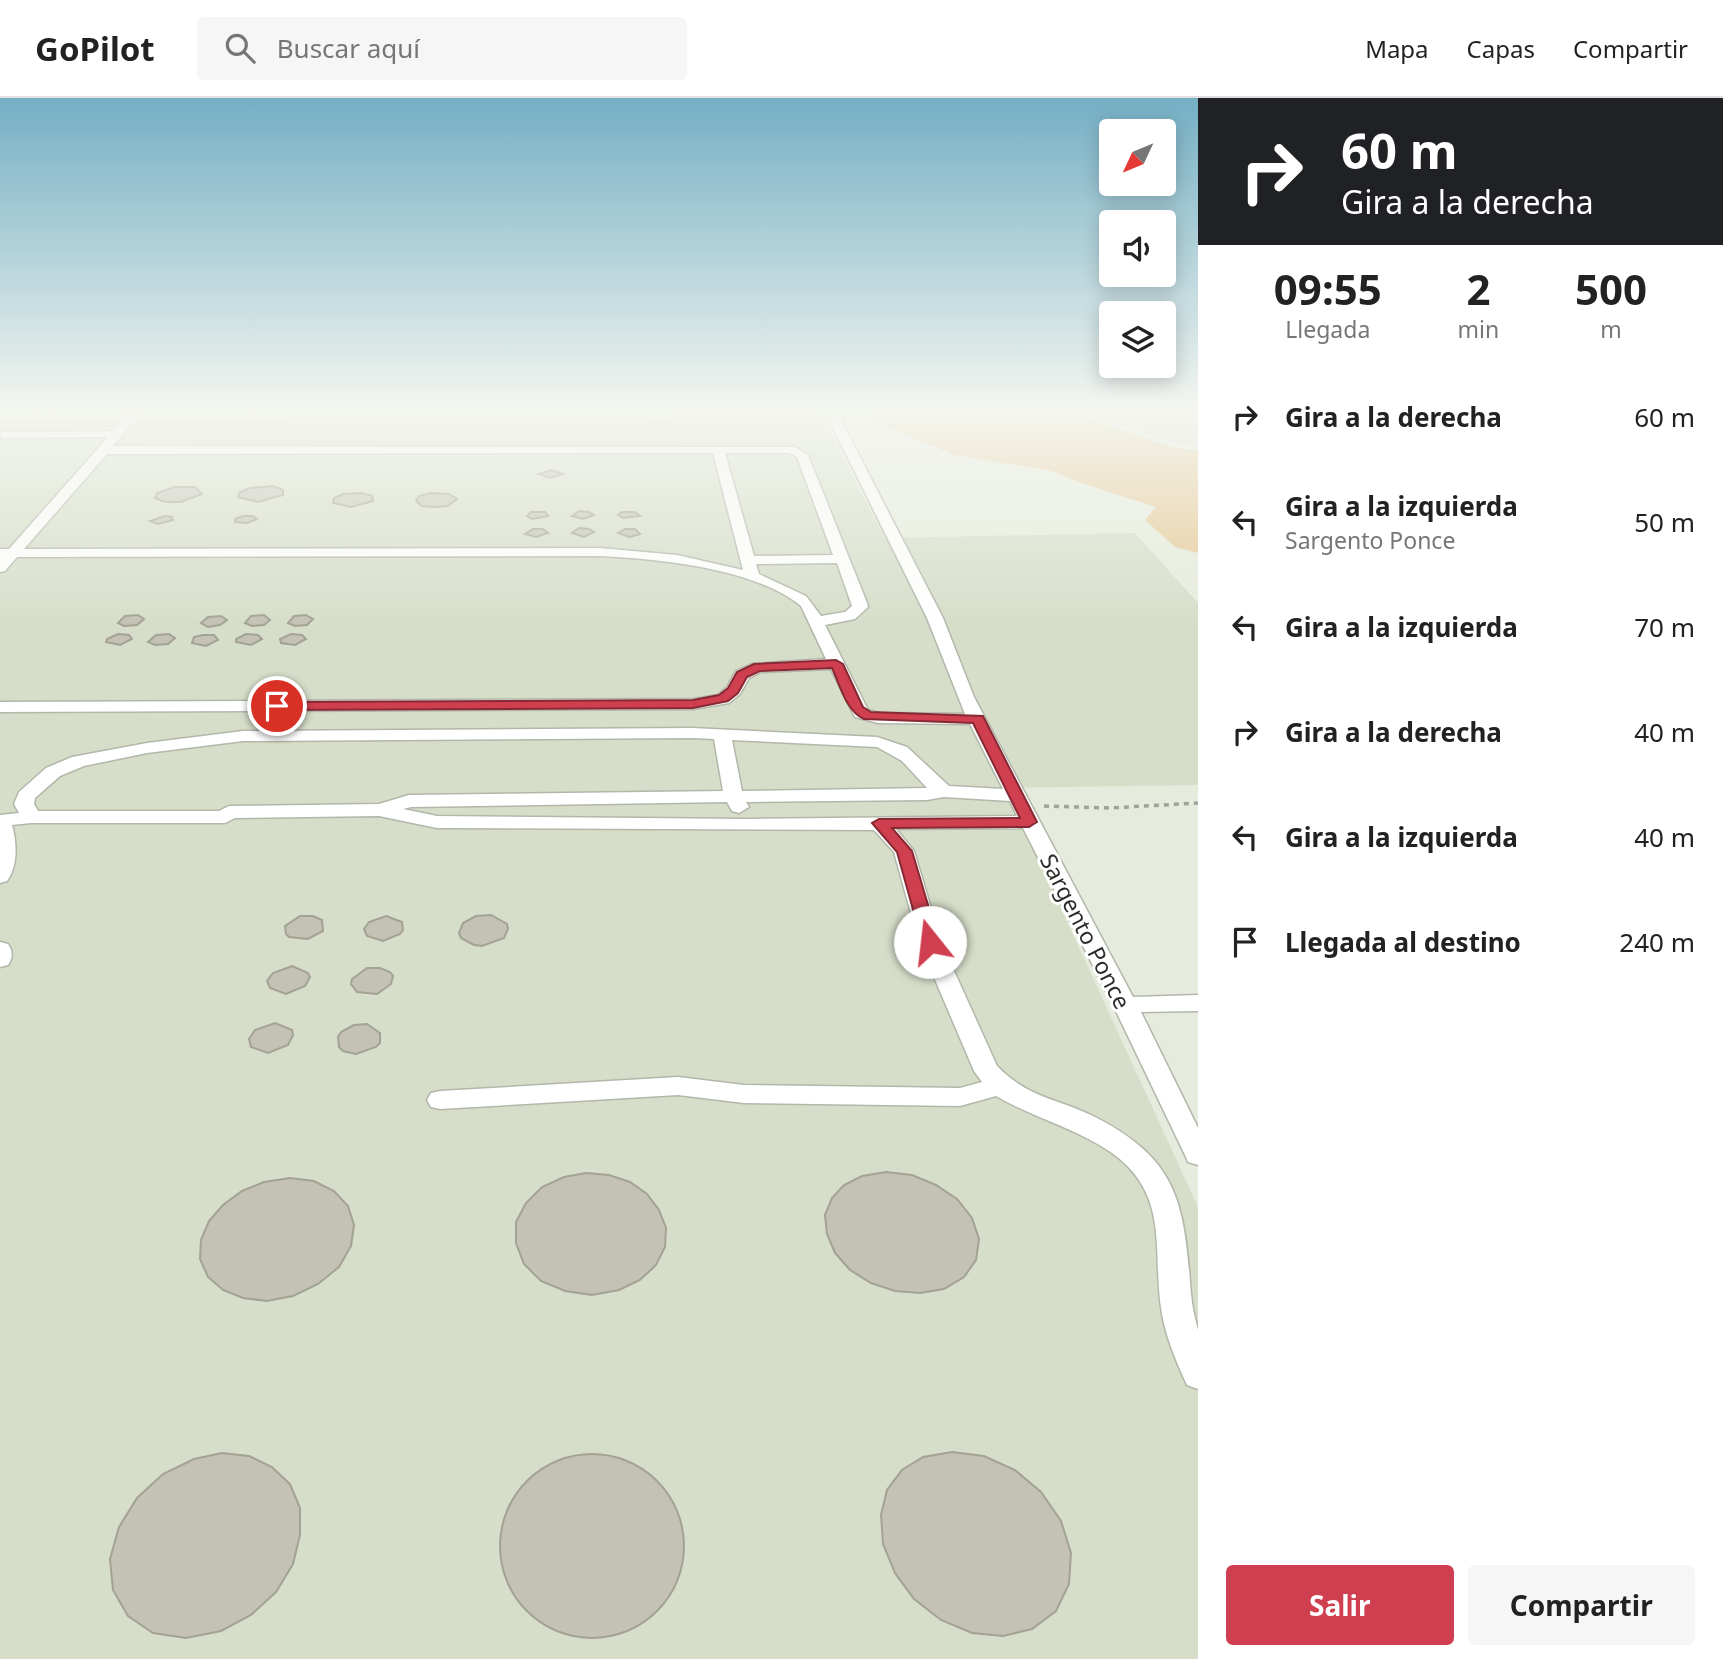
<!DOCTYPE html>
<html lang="es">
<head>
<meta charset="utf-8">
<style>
	:root { --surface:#fff; --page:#f6f6f6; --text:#222; --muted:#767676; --line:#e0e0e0; --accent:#d03f4f }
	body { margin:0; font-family:"Noto Sans",sans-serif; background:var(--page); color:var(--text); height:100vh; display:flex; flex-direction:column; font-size:26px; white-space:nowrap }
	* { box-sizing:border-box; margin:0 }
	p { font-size:23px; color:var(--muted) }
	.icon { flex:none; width:38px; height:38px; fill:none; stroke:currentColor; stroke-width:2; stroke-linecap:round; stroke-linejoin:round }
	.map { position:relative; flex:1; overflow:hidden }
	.side { display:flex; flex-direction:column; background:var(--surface); width:525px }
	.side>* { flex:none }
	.top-card { background:#202124; color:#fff; overflow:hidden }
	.needle { width:46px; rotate:226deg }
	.fabs { position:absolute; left:1099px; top:21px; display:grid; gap:14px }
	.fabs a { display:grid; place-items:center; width:77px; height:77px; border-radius:7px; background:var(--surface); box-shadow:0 4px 18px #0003; font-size:35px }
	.pin { position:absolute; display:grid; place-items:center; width:60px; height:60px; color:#fff; margin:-30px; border:4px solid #fff; border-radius:50%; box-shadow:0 2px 7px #0007 }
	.me { position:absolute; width:77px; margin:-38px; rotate:344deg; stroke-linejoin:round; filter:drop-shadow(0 0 5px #0008) }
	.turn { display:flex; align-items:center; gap:24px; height:147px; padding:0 28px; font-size:32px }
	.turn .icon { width:91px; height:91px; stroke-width:2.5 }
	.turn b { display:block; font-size:49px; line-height:60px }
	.eta { display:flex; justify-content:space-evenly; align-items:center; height:119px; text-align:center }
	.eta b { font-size:42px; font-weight:700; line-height:49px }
	.button { display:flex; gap:14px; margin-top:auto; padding:14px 28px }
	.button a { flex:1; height:80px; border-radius:7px; background:var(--accent); color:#fff; font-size:28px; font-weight:700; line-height:80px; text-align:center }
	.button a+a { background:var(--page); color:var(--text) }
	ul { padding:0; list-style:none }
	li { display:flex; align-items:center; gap:21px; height:105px; padding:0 28px }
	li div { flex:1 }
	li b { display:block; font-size:26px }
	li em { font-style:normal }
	header { display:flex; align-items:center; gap:42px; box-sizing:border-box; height:98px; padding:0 35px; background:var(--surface); border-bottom:2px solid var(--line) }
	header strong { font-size:33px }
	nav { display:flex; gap:38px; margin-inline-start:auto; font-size:24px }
	.search { width:490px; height:63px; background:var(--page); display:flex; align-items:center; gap:18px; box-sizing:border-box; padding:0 24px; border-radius:7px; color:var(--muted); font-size:26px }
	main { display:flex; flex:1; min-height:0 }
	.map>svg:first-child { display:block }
</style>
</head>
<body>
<header>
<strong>GoPilot</strong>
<div class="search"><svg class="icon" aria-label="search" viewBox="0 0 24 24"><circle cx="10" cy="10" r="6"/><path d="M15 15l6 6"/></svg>Buscar aquí</div>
<nav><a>Mapa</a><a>Capas</a><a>Compartir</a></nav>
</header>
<main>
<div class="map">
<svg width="1198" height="1561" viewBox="0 0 1198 1561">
	<rect width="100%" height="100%" fill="#e6ecdd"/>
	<path fill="#d6dec9" d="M223 309H817L885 440 1135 435 1198 505V687L1006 690 1198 1109V1561H0V312Z
		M1079 309H1198V348L1176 345 1092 317Z"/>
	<path fill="#e6c894" d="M885 309H1071L1081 317 1168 348 1198 353V455L1175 449 1145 422 1156 409 1078 384 1052 373 954 357 885 328 877 319Z"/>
	<path fill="#c3c2b3" stroke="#a3a294" stroke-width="2" d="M551 372 563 376 550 380 539 376Z
		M272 388 283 392V397L258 404 238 399 240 394 250 390Z
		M175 389H195L202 396 181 404H165L155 400 157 395Z
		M362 395 372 398 373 403 351 409 333 405 334 400 343 396Z
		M431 395 449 396 457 401 448 408 435 409 422 408 416 403 419 398Z
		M579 413 589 414 594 417 583 421 572 418Z
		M531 414H545L548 418 532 421 527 418Z
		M622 414H635L640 418 623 420 618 417Z
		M165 418 172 419 173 422 158 426 150 423Z
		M243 418H253L257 421 247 425 235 424V421Z
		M579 430 589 431 594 434 584 439 572 435Z
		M533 431H543L548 435 536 439 525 436Z
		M625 431H635L640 436 630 439 618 435Z
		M138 517 144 521 137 527 124 528 118 525 125 518Z
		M264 517 270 522 264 527 252 528 245 525 251 518Z
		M306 517 313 521 307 527 295 528 288 525 294 518Z
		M221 518 227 522 220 527 208 529 201 525 208 519Z
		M118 536 129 537 132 541 120 547 106 544 107 541Z
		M169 536 175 540 168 546 155 547 148 544 156 537Z
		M246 536 258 537 262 541 251 547 236 544V541Z
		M291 536 302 537 306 541 295 547 281 545 280 541Z
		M203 537H214L218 542 206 548 192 545 194 539Z
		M491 817 507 826 508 831 504 840 482 848 474 847 461 840 459 835 463 825 476 818Z
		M300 818H313L322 822 323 833 308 841 289 839 286 836 285 828Z
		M386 818 402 824 403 832 400 836 383 843 367 838 364 831 369 824Z
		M292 868 308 875 310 879 305 888 286 896 270 890 267 883 273 875Z
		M367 870H380L390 874 393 878 391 886 377 896 357 894 351 886 352 881Z
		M275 925 292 932 293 937 288 947 268 955 251 949 249 941 255 932Z
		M367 926 380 935V945L376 949 356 956 343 953 339 949 338 939 341 934 354 927Z
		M886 1074 912 1077 936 1087 957 1101 972 1120 979 1141 976 1162 964 1179 944 1191 920 1195 895 1193 871 1185 850 1172 835 1155 827 1136 825 1117 832 1100 844 1087 862 1078Z
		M586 1075 609 1077 630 1084 647 1096 659 1112 666 1130 665 1149 656 1167 640 1182 619 1192 592 1197 565 1193 541 1183 524 1166 516 1145V1124L526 1105 542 1089 564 1079Z
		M290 1080 314 1083 334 1093 348 1108 354 1127 351 1148 339 1169 318 1186 293 1198 267 1203 243 1200 223 1192 208 1179 200 1161 201 1142 209 1123 223 1107 242 1093 264 1084Z
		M952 1354 984 1358 1015 1372 1041 1394 1061 1423 1071 1455 1069 1486 1056 1513 1032 1531 1003 1538 972 1535 941 1522 914 1501 895 1475 883 1446 881 1417 887 1392 902 1372 923 1359Z
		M222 1355 249 1358 272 1369 290 1386 300 1410V1437L293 1466 276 1494 251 1517 221 1533 186 1540 153 1535 128 1518 113 1492 110 1461 119 1429 137 1400 163 1376 194 1361Z
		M500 1448a92 92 0 1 1 184 0a92 92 0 1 1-184 0Z"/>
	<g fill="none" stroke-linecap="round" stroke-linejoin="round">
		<g stroke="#b2b7aa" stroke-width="3">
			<path id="minor" d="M838 309H849L841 320 845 330 943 520 974 599 1133 899 1198 897V913L1141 914 1198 1030V1067L1188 1064 1185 1057 1113 907 1023 730 896 731 914 753 941 844 997 968C1027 999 1055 1000 1091 1017 1180 1061 1184 1106 1191 1196 1192 1209 1195 1220 1198 1232 1198 1250 1198 1273 1198 1291L1187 1287C1177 1266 1166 1239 1162 1216 1151 1155 1172 1098 1112 1055 1076 1030 1034 1020 996 998L960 1008 744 1005 678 997 440 1011 431 1009 427 1002 431 995 440 993 678 979 744 987 960 990 982 984 974 973 919 844 894 754 874 732 437 730 379 718 235 720 225 725H31L12 727C17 745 18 768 7 783L0 785V717L19 715 14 706 19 694 46 670 72 659 147 645 243 633 692 630 877 639 907 649 949 688 1003 691 970 626 878 625 855 619 831 571 761 574 749 580 740 596 729 605 693 611 0 614V604L693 601 718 597 727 589 736 573 752 566 826 561 801 508C755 470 658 461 600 458L17 459 5 473 0 474V451H9L108 339 1 340 0 334 114 333 123 322H0V316L630 311 669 317 675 320 669 323 630 317 141 322 132 326 113 348 795 349 808 357 867 505 868 509 855 521 825 527 868 612 879 615 965 616 927 520 833 330 829 320ZM713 355 743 472 677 457 600 450 24 451 107 356ZM725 355H789L797 359 833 457 754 458ZM837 465 852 508 845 514 821 518 806 498 759 476 756 466ZM692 640 714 641 723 693 409 697 379 706 229 708 219 713H38L34 706 35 700 60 678 84 668 147 655 243 643ZM732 642 877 649 902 663 927 690 742 693ZM944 699 1010 703 1017 718 747 721 437 718 403 711 411 709 727 704 732 713 739 715 749 709 746 704 927 702Z
				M0 844 8 846C13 853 13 860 8 867L0 869Z"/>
		</g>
		<path stroke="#9fa498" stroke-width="3.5" stroke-dasharray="5 5" stroke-linecap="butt" d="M1044 708 1109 710 1198 705"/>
		<use href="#minor" fill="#fff" fill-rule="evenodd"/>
	</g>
	<linearGradient id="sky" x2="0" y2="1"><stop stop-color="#74afc4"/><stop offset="0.59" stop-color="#f4f6f0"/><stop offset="1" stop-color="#f4f6f0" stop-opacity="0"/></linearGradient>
	<rect width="1198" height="528" fill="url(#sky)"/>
	<path fill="#d03f4f" stroke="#872933" stroke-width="2" d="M836 562 843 566 863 609 871 614 983 618 1037 724 1029 729 892 730 912 753 939 844 936 848H924L922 844 897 754 872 725 879 721 1020 720 973 625 864 621C846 613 840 587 832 570L760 573 747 579 738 595 728 603 693 610 277 612 271 608 277 604 693 602 719 597 728 590 737 574 754 566Z"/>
	<g text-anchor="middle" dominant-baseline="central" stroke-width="6" stroke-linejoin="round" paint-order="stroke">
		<g font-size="23" fill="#2c2e29" stroke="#fff">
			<text transform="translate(1086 833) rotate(63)">Sargento Ponce</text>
		</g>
	</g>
</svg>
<div class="fabs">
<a><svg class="needle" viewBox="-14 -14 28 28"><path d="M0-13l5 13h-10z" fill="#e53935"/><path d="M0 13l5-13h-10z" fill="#767676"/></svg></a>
<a><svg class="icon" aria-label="sound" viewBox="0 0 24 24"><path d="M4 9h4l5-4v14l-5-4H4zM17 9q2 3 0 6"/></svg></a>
<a><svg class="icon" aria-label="layers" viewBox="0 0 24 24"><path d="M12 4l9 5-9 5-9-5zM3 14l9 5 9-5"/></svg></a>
</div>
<div class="pin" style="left:277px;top:608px;background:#d93025"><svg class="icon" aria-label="arrive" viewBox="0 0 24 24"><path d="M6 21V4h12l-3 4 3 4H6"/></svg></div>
<svg class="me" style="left:930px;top:844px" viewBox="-20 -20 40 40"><circle r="19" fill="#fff"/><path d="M0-13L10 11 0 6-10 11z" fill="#d03f4f"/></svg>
</div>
<section class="side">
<div class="top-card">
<div class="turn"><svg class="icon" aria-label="right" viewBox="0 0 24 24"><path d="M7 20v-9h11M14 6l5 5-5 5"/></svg><div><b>60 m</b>Gira a la derecha</div></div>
</div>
<div class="eta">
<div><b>09:55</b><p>Llegada</p></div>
<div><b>2</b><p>min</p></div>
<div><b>500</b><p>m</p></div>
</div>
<ul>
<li><svg class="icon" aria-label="right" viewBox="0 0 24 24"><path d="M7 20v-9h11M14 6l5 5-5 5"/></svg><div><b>Gira a la derecha</b></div><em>60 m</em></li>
<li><svg class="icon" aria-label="left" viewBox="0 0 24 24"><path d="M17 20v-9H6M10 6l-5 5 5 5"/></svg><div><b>Gira a la izquierda</b><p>Sargento Ponce</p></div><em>50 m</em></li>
<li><svg class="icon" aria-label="left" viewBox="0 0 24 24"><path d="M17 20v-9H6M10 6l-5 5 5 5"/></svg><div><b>Gira a la izquierda</b></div><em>70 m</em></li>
<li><svg class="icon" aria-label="right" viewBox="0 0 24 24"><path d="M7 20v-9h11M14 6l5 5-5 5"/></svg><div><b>Gira a la derecha</b></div><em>40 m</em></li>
<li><svg class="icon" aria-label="left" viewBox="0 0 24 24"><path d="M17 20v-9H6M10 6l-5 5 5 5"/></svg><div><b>Gira a la izquierda</b></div><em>40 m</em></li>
<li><svg class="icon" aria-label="arrive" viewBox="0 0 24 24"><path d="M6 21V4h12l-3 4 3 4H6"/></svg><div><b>Llegada al destino</b></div><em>240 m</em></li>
</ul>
<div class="button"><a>Salir</a><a>Compartir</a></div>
</section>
</main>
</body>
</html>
